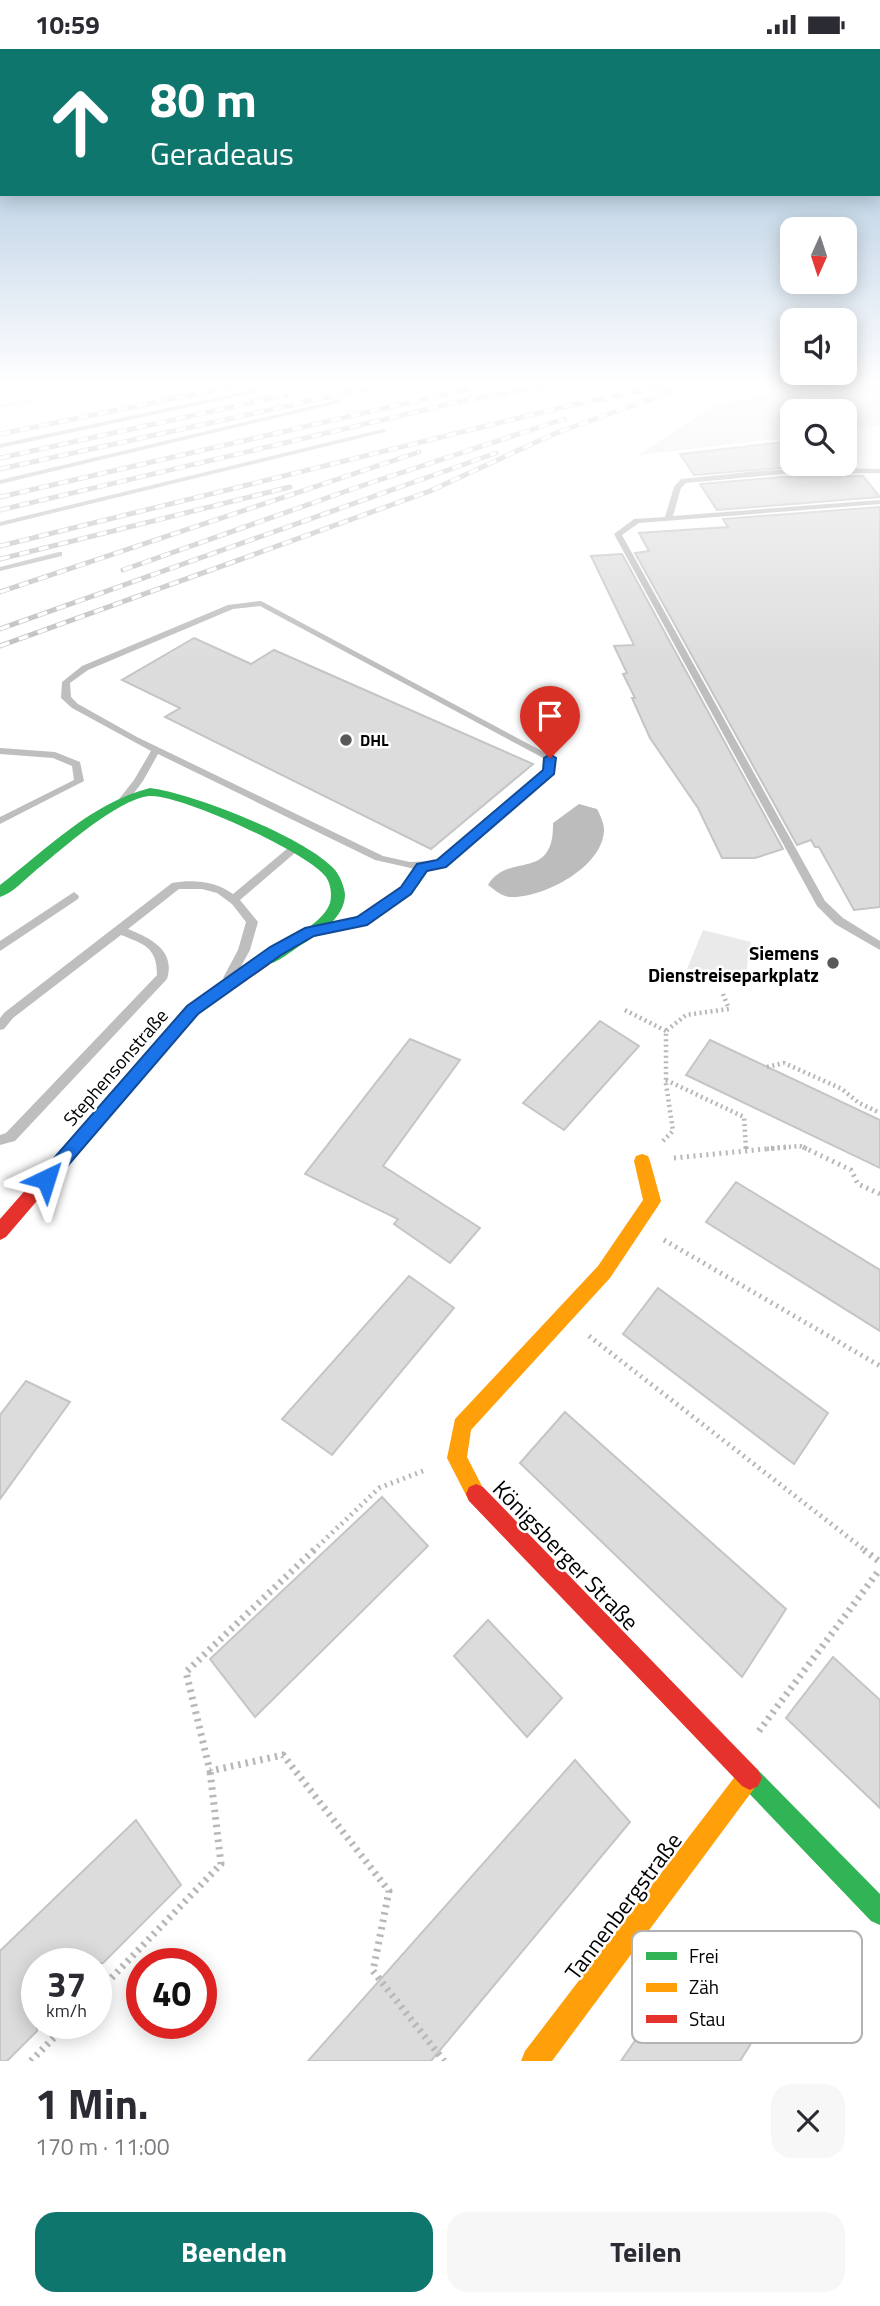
<!DOCTYPE html>
<html lang="de">
<head>
<meta charset="utf-8">
<style>
	:root { --surface:#fff; --page:#f7f7f7; --text:#2b2b33; --muted:#7c7c81; --accent:#0f766e }
	body { margin:0; font-family:"Titillium Web",sans-serif; background:var(--page); color:var(--text); height:100vh; display:flex; flex-direction:column; font-size:26px; white-space:nowrap }
	* { box-sizing:border-box; margin:0 }
	p { font-size:23px; color:var(--muted) }
	.icon { flex:none; width:38px; height:38px; fill:none; stroke:currentColor; stroke-width:2; stroke-linecap:round; stroke-linejoin:round }
	.map { position:relative; height:2012px; overflow:hidden }
	.drawer { display:flex; flex-direction:column; background:var(--surface); flex:1 }
	.drawer>* { flex:none }
	.banner { position:absolute; left:0px; top:0px; width:880px; height:147px; box-shadow:0 4px 18px #0003; background:#0f766e; color:#fff; overflow:hidden }
	.needle { width:46px; rotate:183deg }
	.tools { position:absolute; left:780px; top:168px; display:grid; gap:14px }
	.tools a { display:grid; place-items:center; width:77px; height:77px; border-radius:14px; background:var(--surface); box-shadow:0 4px 18px #0003; font-size:35px }
	.speed { position:absolute; left:21px; top:1899px; display:flex; gap:14px; font-size:35px; font-weight:700; text-align:center }
	.speed>* { display:grid; place-content:center; width:91px; height:91px; border-radius:50%; background:var(--surface); box-shadow:0 4px 18px #0003; line-height:1 }
	.speed small { font-size:18px; font-weight:400 }
	.speed .limit { border:10px solid #d22; background:#fff; color:#111 }
	.pin { position:absolute; display:grid; place-items:center; width:60px; height:60px; color:#fff; margin:-72px -30px; border-radius:50% 50% 50% 0; rotate:-45deg; box-shadow:0 0 7px #0007 }
	.pin .icon { rotate:45deg }
	.me { position:absolute; width:77px; margin:-38px; rotate:41deg; stroke-linejoin:round; filter:drop-shadow(0 0 5px #0008) }
	.turn { display:flex; align-items:center; gap:24px; height:147px; padding:0 35px; font-size:32px }
	.turn .icon { width:91px; height:91px; stroke-width:2.5 }
	.turn b { display:block; font-size:49px; line-height:60px }
	.round { display:grid; place-items:center; flex:none; width:74px; height:74px; border-radius:21px; background:var(--page) }
	.overview { display:flex; align-items:center; justify-content:space-between; height:119px; padding:0 35px }
	h1 { font-size:42px; font-weight:700; line-height:52px }
	.cta { display:flex; gap:14px; margin-top:auto; padding:14px 35px }
	.cta a { flex:1; height:80px; border-radius:21px; background:var(--accent); color:#fff; font-size:28px; font-weight:700; line-height:80px; text-align:center }
	.cta a+a { background:var(--page); color:var(--text) }
	.status { display:flex; justify-content:space-between; align-items:center; height:49px; padding:0 35px; background:var(--surface); direction:ltr }
	.status svg { height:19px; fill:currentColor }
	.map>svg:first-child { display:block }
</style>
</head>
<body>
<div class="status"><b>10:59</b><svg viewBox="0 0 49 12"><path d="M0 12V9h3v3zM5 12V6h3v6zM10 12V3h3v9zM15 12V0h3v12zM26 1h20v11H26zM47 4h2v5h-2z"/></svg></div>
<div class="map">
<svg width="880" height="2012" viewBox="0 0 880 2012">
	<rect width="100%" height="100%" fill="#fff"/>
	<path fill="#eaeaea" d="M817 336H880V377L845 382V362H793V388L638 406 717 355Z
		M703 881 751 893 746 924 687 920Z"/>
	<path fill="#bcbcbc" d="M579 755 597 760C600 766 604 774 604 781 603 818 545 848 512 848 502 848 496 842 488 836 508 802 554 834 553 774Z"/>
	<path fill="#dcdcdc" stroke="#c5c5c5" stroke-width="2" d="M793 392V418L694 426 680 405Z
		M863 427 880 448 717 461 700 435 782 428Z
		M880 458V858L854 861 819 798H815L811 791 797 796 635 504 649 502 639 484 728 478 723 470Z
		M622 505 783 800 755 809H722L698 759 650 689 632 649H635L623 625 627 624 614 597 634 596 591 507Z
		M194 589 251 615 274 601 533 715 431 800 165 668 180 659 122 631Z
		M600 972 639 997 564 1081 523 1054Z
		M410 990 460 1011 383 1117 480 1179 450 1214 394 1175 398 1170 305 1125Z
		M710 991 880 1071V1119L686 1026Z
		M736 1133 880 1221V1282L706 1173Z
		M409 1227 454 1259 332 1406 282 1370Z
		M658 1239 828 1364 794 1415 623 1285Z
		M26 1332 70 1353 0 1450V1366Z
		M565 1363 786 1560 742 1628 520 1414Z
		M382 1448 428 1497 255 1668 210 1610Z
		M488 1571 562 1649 527 1688 454 1607Z
		M833 1608 880 1651V1759L786 1669Z
		M575 1711 630 1773 431 2012H308Z
		M136 1771 181 1836 103 1914H37V1982L7 2012H0V1902Z
		M709 1884 776 1955 740 2012H621Z"/>
	<g fill="none" stroke-linecap="round" stroke-linejoin="round">
		<path stroke="#b8b8b8" stroke-width="2.5" stroke-dasharray="1 2" stroke-linecap="butt" d="M0 357 53 348 173 336"/>
		<path stroke="#b8b8b8" stroke-width="4.5" stroke-dasharray="2 3.5" stroke-linecap="butt" d="M625 961 666 982
			M767 1018 784 1014 842 1040 859 1054 880 1064
			M666 1031 744 1068 746 1100
			M663 1092 673 1082 666 1035V982L686 966 729 960 723 945
			M767 1100 800 1097 807 1100"/>
		<path stroke="#b8b8b8" stroke-width="5" stroke-dasharray="2 4.5" stroke-linecap="butt" d="M746 1098V1102
			M803 1098 851 1121 858 1135 880 1145
			M674 1109 786 1098
			M664 1191 880 1317
			M589 1287 866 1502
			M313 1502 379 1439 423 1422"/>
		<path stroke="#b8b8b8" stroke-width="7" stroke-dasharray="2.5 5" stroke-linecap="butt" d="M314 1501 186 1623 210 1722 283 1706 389 1842 373 1922 444 2012
			M864 1501 880 1513
			M759 1682 880 1520
			M96 1945 221 1815 210 1722
			M31 2012 68 1974"/>
		<path fill="#bebebe" fill-rule="evenodd" d="M256 340 258 341V343L0 399V395Z
			M337 351 339 352V354L0 435V431Z
			M383 380 386 382 385 383 0 477V473Z
			M831 419 880 420V424L782 425 686 434 681 439 673 467 880 451V455L639 474 622 486 825 852 843 869 880 892V901L835 875 817 857 614 485 634 470 665 468 674 438 681 430 758 422Z
			M59 503H62V507L0 522V518Z
			M261 552 555 709 552 724 445 817 426 820 410 844 366 875 321 884 315 880 321 876 359 869 402 838 415 820 375 811 158 705 143 732 128 752H120L119 750 134 731 151 702 72 659 61 649 62 633 82 617 228 556ZM260 557 545 710 544 721 438 812 410 813 383 807 137 688 78 655 71 648 70 634 88 621 233 560Z
			M0 699 55 703 80 713 84 732 0 775V768L74 731 72 717 53 709 0 705Z
			M292 798 297 801 296 803 240 851 258 873 250 901 233 932 229 933 223 929 238 901 246 873 232 855 217 844 202 840H179L128 880C150 889 176 901 167 930L15 1092 0 1096V1086L6 1084 157 926C157 898 144 895 121 886L13 969 4 980 0 981V969L5 963 172 834C193 830 216 832 233 845L288 799Z
			M74 843 79 847 78 850 0 902V892Z"/>
		<path fill="#30b455" fill-rule="evenodd" d="M150 739C192 744 307 789 335 821 340 827 344 837 345 845 345 869 319 885 301 896 290 903 272 919 259 916L257 912 259 908C278 897 323 876 330 854 332 846 331 835 326 828 309 804 178 744 149 747 116 751 61 801 34 823 24 831 13 844 0 848V836C47 800 91 754 150 739Z
			M750 1717 758 1721 880 1845V1876L871 1872 742 1737 738 1729 742 1721Z"/>
		<path fill="#ff9f0a" fill-rule="evenodd" d="M642 1105 648 1107 650 1112 661 1152 658 1157 610 1229 471 1381 467 1408 486 1445 483 1452 476 1455 469 1452 447 1409 455 1370 598 1217 643 1151 634 1112 636 1107Z
			M748 1717 756 1721 760 1729 756 1737 552 2012H521L525 2002 740 1721Z"/>
		<path fill="#e5322d" fill-rule="evenodd" d="M264 907 269 908 271 912 269 916 197 965 6 1188 0 1191V1170L187 957Z
			M476 1435 483 1438 758 1721 762 1729 758 1737 750 1741 742 1737 469 1452 466 1445 469 1438Z"/>
		<g stroke="#bdbdbd" stroke-width="5">
			<path id="rail" d="M0 385 240 336
				M0 409 286 346
				M0 420 365 340
				M0 448 485 336
				M0 461 467 351 554 336
				M0 497 559 359 662 337
				M0 510 290 438
				M123 521 355 439 564 370
				M0 543 419 403
				M0 580 496 404
				M0 597 430 442 556 384 681 339"/>
		</g>
		<use href="#rail" stroke="#fff" stroke-width="3.5" stroke-dasharray="10" stroke-linecap="butt"/>
	</g>
	<linearGradient id="sky" x2="0" y2="1"><stop stop-color="#96b7d6"/><stop offset="0.54" stop-color="#fff"/><stop offset="1" stop-color="#fff" stop-opacity="0"/></linearGradient>
	<rect width="880" height="618" fill="url(#sky)"/>
	<path fill="#1a73e8" stroke="#114b97" stroke-width="2" d="M550 705 556 709 554 725 446 818 427 822 411 845 367 876 314 887 281 906 198 965 52 1135H40L37 1130 40 1125 187 957 270 898 305 879 357 868 401 838 417 815 437 811 543 721 544 709Z"/>
	<g fill="#595959" stroke="#fff" stroke-width="2.5">
		<circle cx="346" cy="691" r="7"/>
		<circle cx="833" cy="914" r="7"/>
	</g>
	<g text-anchor="middle" dominant-baseline="central" stroke-width="5" stroke-linejoin="round" paint-order="stroke">
		<g font-size="16" font-weight="bold" fill="#000" stroke="#fff" text-anchor="start">
			<text x="360" y="691">DHL</text>
		</g>
		<g font-size="19" font-weight="bold" fill="#000" stroke="#fff" text-anchor="end">
			<text x="819" y="903">Siemens<tspan x="819" dy="22">Dienstreiseparkplatz</tspan></text>
		</g>
		<g font-size="19" fill="#000" stroke="#fff">
			<text transform="translate(115 1018) rotate(-49)">Stephensonstraße</text>
		</g>
		<g font-size="23" fill="#000" stroke="#fff">
			<text transform="translate(566 1506) rotate(46)">Königsberger Straße</text>
			<text transform="translate(623 1857) rotate(-53)">Tannenbergstraße</text>
		</g>
	</g>
	<rect x="632" y="1882" width="230" height="112" rx="10" fill="#fff" stroke="#b2b2b2" stroke-width="2"/>
	<rect x="646" y="1903" width="31" height="8" fill="#30b455"/>
	<rect x="646" y="1934" width="31" height="9" fill="#ff9f0a"/>
	<rect x="646" y="1966" width="31" height="8" fill="#e5322d"/>
	<g font-size="19" fill="#000">
		<text x="689" y="1914">Frei</text>
		<text x="689" y="1945">Zäh</text>
		<text x="689" y="1977">Stau</text>
	</g>
</svg>
<div class="tools">
<a><svg class="needle" viewBox="-14 -14 28 28"><path d="M0-13l5 13h-10z" fill="#e53935"/><path d="M0 13l5-13h-10z" fill="#7c7c81"/></svg></a>
<a><svg class="icon" aria-label="sound" viewBox="0 0 24 24"><path d="M4 9h4l5-4v14l-5-4H4zM17 9q2 3 0 6"/></svg></a>
<a><svg class="icon" aria-label="search" viewBox="0 0 24 24"><circle cx="10" cy="10" r="6"/><path d="M15 15l6 6"/></svg></a>
</div>
<div class="speed"><div>37<small>km/h</small></div><div class="limit">40</div></div>
<div class="pin" style="left:550px;top:709px;background:#d93025"><svg class="icon" aria-label="arrive" viewBox="0 0 24 24"><path d="M6 21V4h12l-3 4 3 4H6"/></svg></div>
<svg class="me" style="left:46px;top:1130px" viewBox="-20 -20 40 40"><path d="M0-17L14 15 0 8-14 15z" fill="#1a73e8" stroke="#fff" stroke-width="4"/></svg>
<div class="banner">
<div class="turn"><svg class="icon" aria-label="ahead" viewBox="0 0 24 24"><path d="M12 20V5M6 11l6-6 6 6"/></svg><div><b>80 m</b>Geradeaus</div></div>
</div>
</div>
<section class="drawer">
<div class="overview"><div><h1>1 Min.</h1><p>170 m · 11:00</p></div><a class="round"><svg class="icon" aria-label="close" viewBox="0 0 24 24"><path d="M6 6l12 12M18 6L6 18"/></svg></a></div>
<div class="cta"><a>Beenden</a><a>Teilen</a></div>
</section>
</body>
</html>
